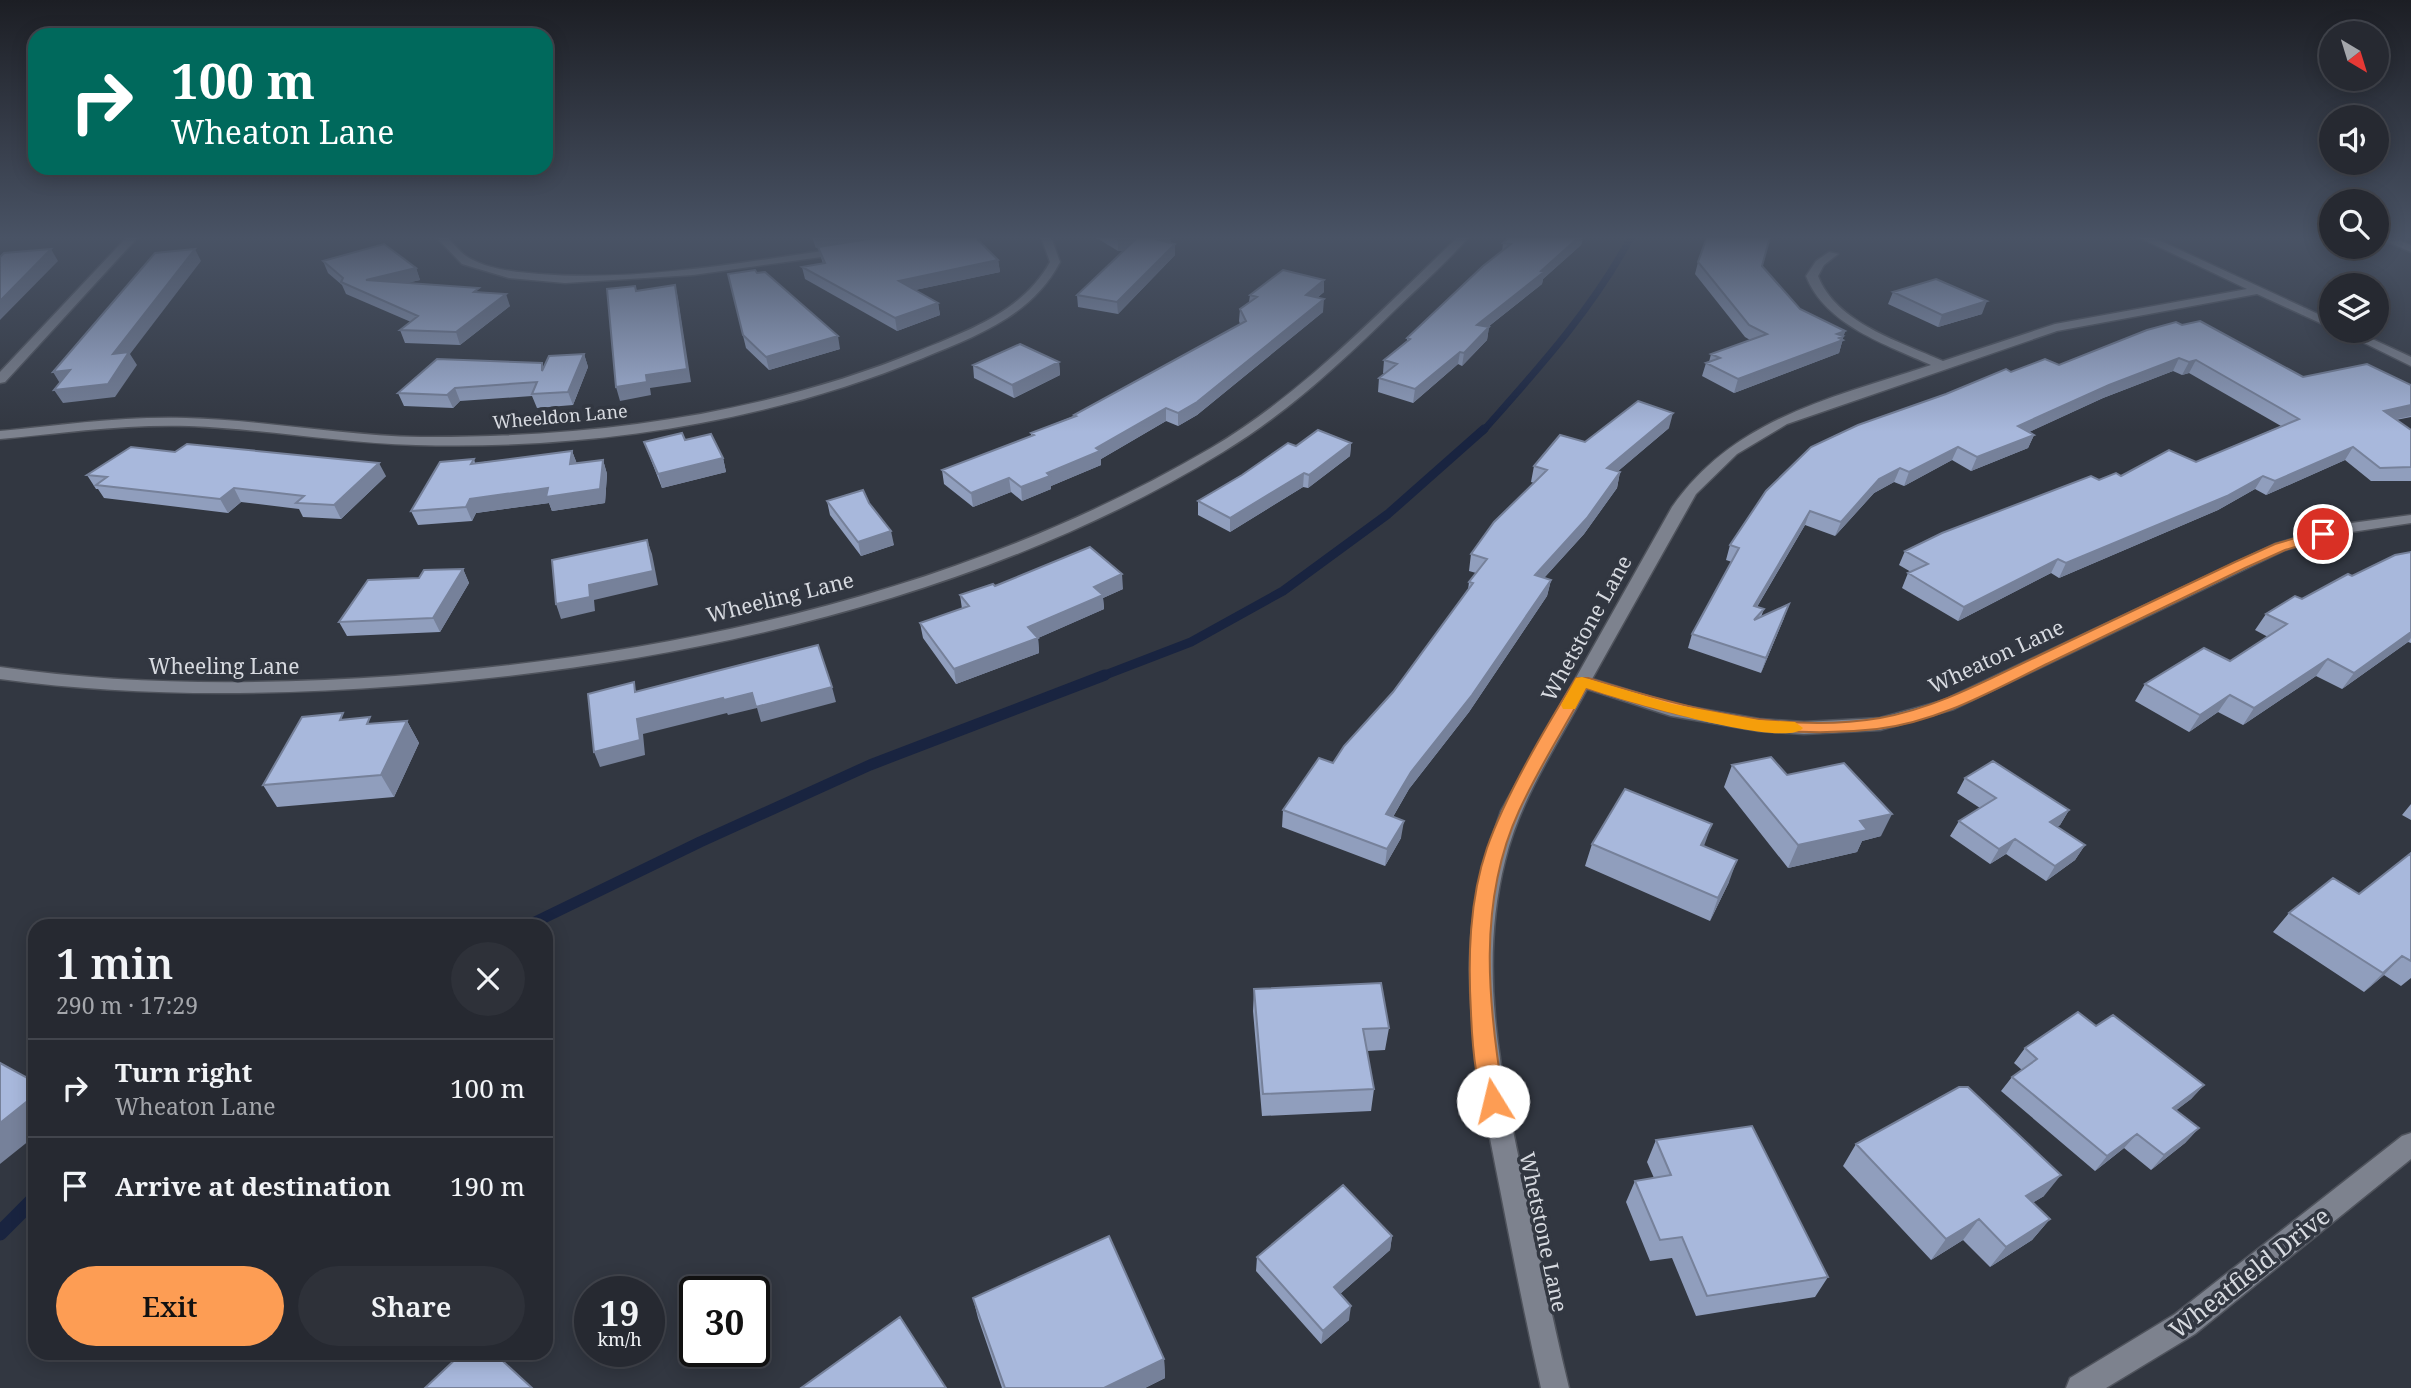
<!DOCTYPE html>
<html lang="en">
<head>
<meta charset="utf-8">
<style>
	:root { --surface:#262931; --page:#2e3139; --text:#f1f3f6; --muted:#a4a6ab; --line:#42454d; --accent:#fd9d54 }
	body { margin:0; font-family:"Noto Serif",serif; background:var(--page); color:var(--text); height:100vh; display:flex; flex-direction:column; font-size:26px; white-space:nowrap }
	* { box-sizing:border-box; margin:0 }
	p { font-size:23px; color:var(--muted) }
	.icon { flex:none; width:38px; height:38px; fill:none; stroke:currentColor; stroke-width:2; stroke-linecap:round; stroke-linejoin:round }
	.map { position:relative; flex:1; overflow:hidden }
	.details { position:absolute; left:28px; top:919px; width:525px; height:441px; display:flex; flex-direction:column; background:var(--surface); border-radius:21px; box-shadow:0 4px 18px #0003,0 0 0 2px var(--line) }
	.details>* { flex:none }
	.guide { position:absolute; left:28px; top:28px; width:525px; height:147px; border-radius:21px; box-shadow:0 4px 18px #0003,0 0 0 2px var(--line); background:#00695c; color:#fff; overflow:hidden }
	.needle { width:46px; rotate:142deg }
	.buttons { position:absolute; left:2319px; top:21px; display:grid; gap:14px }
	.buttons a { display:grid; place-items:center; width:70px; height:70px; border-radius:50%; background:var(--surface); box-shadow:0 4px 18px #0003,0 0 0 2px var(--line); font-size:35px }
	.speed { position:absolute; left:574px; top:1276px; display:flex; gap:14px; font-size:35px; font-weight:700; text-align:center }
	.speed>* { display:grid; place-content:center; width:91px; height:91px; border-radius:50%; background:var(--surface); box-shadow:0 4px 18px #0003,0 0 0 2px var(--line); line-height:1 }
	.speed small { font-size:18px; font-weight:400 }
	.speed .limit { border:4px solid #111; border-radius:10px; background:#fff; color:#111 }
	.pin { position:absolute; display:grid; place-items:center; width:60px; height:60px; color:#fff; margin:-30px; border:4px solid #fff; border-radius:50%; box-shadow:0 2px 7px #0007 }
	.me { position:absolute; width:77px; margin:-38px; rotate:351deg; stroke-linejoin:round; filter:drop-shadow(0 0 5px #0008) }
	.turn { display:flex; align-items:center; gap:24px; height:147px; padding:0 28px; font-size:32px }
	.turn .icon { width:91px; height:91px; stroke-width:2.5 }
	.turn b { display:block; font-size:49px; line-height:60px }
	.round { display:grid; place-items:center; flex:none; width:74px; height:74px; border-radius:37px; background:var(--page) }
	.head { display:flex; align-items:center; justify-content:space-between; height:119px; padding:0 28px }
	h1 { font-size:42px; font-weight:600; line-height:52px }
	.cta { display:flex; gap:14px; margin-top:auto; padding:14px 28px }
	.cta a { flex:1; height:80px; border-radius:42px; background:var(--accent); color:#111; font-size:28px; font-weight:600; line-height:80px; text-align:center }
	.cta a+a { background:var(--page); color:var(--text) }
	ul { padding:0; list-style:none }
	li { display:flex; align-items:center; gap:21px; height:98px; padding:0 28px; border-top:2px solid var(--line) }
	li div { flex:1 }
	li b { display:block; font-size:26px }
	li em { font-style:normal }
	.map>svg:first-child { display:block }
</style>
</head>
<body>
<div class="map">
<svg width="2411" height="1388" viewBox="0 0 2411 1388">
	<rect width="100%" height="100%" fill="#323741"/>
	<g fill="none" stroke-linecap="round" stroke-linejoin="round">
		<path stroke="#192440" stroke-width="7" d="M1483 431C1537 370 1592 310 1631 237"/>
		<path stroke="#192440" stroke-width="9" d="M1100 677 1191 642 1283 591 1388 514 1484 429"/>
		<path stroke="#192440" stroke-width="11" d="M527 926 700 842 870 765 1105 675"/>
		<path stroke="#192440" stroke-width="15" d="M0 1233 35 1198"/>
		<g stroke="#4f535c" stroke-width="3">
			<path id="minor" d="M127 237H138L5 382 0 383V372Z
				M436 237H447C454 244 462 255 471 259 491 270 517 272 539 274 640 282 743 262 843 248L848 251 843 254 693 275 565 283 509 278 462 264Z
				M1041 237H1051L1060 262C1032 316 976 336 923 358 766 423 586 450 416 445 340 443 265 429 189 426 126 424 63 433 0 439V431C62 425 124 416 186 418 265 420 343 436 421 437 592 438 763 415 921 350 970 330 1023 311 1050 262Z
				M1458 237H1469C1446 263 1420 286 1395 310 1342 362 1286 414 1223 452 981 600 678 666 399 686 265 696 133 697 0 679V667C132 686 263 685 395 676 677 655 966 592 1211 448 1304 393 1380 311 1458 237Z
				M2138 237H2152L2331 320V328L2257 294 2057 331 1787 424 1737 454 1696 494 1592 679 1673 704 1759 719 1804 722 1880 718 1942 701 2275 544 2344 524 2411 515V523L2345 533 2285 550 1954 709 1880 730 1804 734 1759 731 1671 716 1587 689C1557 745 1520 799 1505 861 1477 972 1502 1082 1526 1191 1540 1257 1553 1323 1569 1388H1541C1526 1322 1513 1256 1500 1189 1485 1112 1468 1035 1470 957 1471 906 1485 858 1501 811L1672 507C1735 417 1833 398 1931 365 1887 345 1825 325 1806 276L1816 261 1829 252 1838 254 1824 265 1818 276C1836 323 1901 342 1943 361L2055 324 2247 289Z
				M2340 331H2355L2411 357V366Z
				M2411 1133V1159L2195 1334 2106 1388H2066L2070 1378 2175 1314 2402 1136Z"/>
		</g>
		<g stroke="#4f535c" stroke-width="3">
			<path id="tertiary" d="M2376 237H2391L2411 245V252Z"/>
		</g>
		<use href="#minor" fill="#7d828e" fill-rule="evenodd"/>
		<use href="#tertiary" fill="#7d828e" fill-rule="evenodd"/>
	</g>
	<path fill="#909ebd" d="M812 237H975L998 260 1000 272 915 290 938 303 940 315 897 331 805 279 802 267 823 264 818 247 816 248Z
		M1095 237H1170L1171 243 1175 244V255L1118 314 1078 307 1077 295 1124 251H1118Z
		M1509 237H1583L1581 245 1543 279 1542 284 1488 327H1489L1487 340 1462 366 1458 364 1413 403 1378 392 1379 378 1385 374 1383 373 1384 360 1407 341V338L1502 252 1503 243Z
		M323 261 416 268 420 280 407 283 480 292 510 306 460 345 405 343 400 330 411 322 346 294 342 285 328 273Z
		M1698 262 1762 267 1800 309 1845 331 1839 353 1734 393 1702 376 1706 363 1709 362 1711 354 1750 340 1745 337 1695 274Z
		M757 273 840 349 769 370 746 348 728 274Z
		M1324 292 1317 298 1323 312 1197 415 1178 426 1166 421 1101 459V465L1051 486V489L1022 501 1011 492 973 507 944 484 942 470 1031 436V433L1074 416V415L1240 324 1239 321 1240 309 1249 302 1250 295Z
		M1893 292 1982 314 1938 327 1888 304Z
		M2147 330 2303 377 2411 385V417L2396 420 2411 430V481H2371L2345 460 2266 495 2255 489 2218 510 2059 578 2051 573 1958 621 1902 588 1908 573 1911 572 1899 565 1905 551 2099 480 2196 462 2281 426 2189 373 2182 375 2173 371 2103 398 2029 432 2034 435 2028 448 1971 471 1952 460 1904 486 1894 482 1874 493 1835 536 1805 525 1757 607 1764 609 1761 617 1784 618 1761 673 1688 648 1692 634 1732 562 1726 560 1730 545 2011 372 2059 365Z
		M584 354 588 367 573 405 537 408 532 396 460 401 453 408 404 406 398 393 544 368Z
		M1059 362 1060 375 1014 398 974 378 973 365Z
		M1669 428 1618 471 1620 472 1617 488 1584 534 1544 578 1551 580 1547 596 1469 712 1409 789 1393 817 1401 838 1385 866 1282 827 1283 810 1333 763 1393 692 1468 590 1469 582 1476 573 1469 571 1471 554 1534 483 1531 482 1534 466 1585 442Z
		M685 440 723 458 726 472 662 488 644 442Z
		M1351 443 1350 456 1308 488 1303 487 1230 532 1198 515V501L1296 446Z
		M572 451 577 464 603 460 607 474 605 503 552 511 549 503 476 513 472 521 418 525 411 511 474 459 475 463Z
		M87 475 386 476 341 519 303 517 299 509 241 502 228 513 104 498 98 489H96Z
		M827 501 869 503 894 545 861 556 830 515Z
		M2411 552V643L2408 642 2342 689 2316 676 2243 725 2218 712 2189 732 2135 701 2145 684 2230 661 2268 637 2255 630 2266 614 2302 599 2352 576Z
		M463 569 469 583 440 632 347 636 339 622 419 578Z
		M995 586 1123 589 1103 598 1104 609 1038 638 1039 653 956 684 923 638 920 623 962 609 960 595Z
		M347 719 373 724 407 721 419 743 394 797 277 807 263 785Z
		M1732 765 1787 775 1881 836 1862 841 1857 852 1788 868 1724 787Z
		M1965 778 2069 810 2060 825 2057 827 2085 845 2075 860 2046 881 2006 854 1990 864 1950 836 1959 821 1980 808 1957 793Z
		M2411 804V820L2402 815Z
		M1592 844 1704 846 1729 882 1710 921 1585 866Z
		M2411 853V978L2401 986 2384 975 2364 992 2273 932 2289 913 2359 894Z
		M1254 989 1389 1028 1385 1050 1367 1051 1374 1089 1371 1111 1262 1116 1253 1011Z
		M2096 1026 2204 1085 2191 1099 2176 1110 2199 1128 2185 1143 2151 1170 2124 1148 2095 1171 2001 1091 2012 1077 2022 1070 2014 1063 2025 1048Z
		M1656 1140 1828 1277 1815 1297 1696 1316 1672 1258 1650 1261 1626 1202 1635 1181 1654 1178 1647 1162Z
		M1856 1144 2044 1196 2032 1203 2050 1219 2032 1240 1990 1267 1963 1240 1931 1260 1843 1166Z
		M1392 1236 1390 1250 1340 1294 1349 1320 1321 1344 1256 1271 1257 1257Z
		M973 1298 1164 1359 1165 1378 1145 1388H1002L978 1318Z"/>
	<path fill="#76819a" d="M814 237H895L816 248Z
		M1146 237H1170L1171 246Z
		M1579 237H1583L1581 245 1543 279 1542 284 1475 337 1477 325Z
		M1137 238 1138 249 1118 251V240Z
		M1175 244V255L1118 314 1117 302Z
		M51 249 58 261 0 320V301Z
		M195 249 201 261 130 354 137 365 115 397 63 403 54 390 113 354Z
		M998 260 1000 272 901 293 899 281Z
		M416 268 420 280 371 291 366 280Z
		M1324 280V292L1305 307 1306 295Z
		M675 285 678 298 691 382 650 388 651 395 620 401 616 387 646 375Z
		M506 294 510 306 460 345 456 332Z
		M1324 299 1323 312 1197 415 1178 426V413Z
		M1987 301 1982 314 1938 327 1942 315Z
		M938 303 940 315 897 331 895 318Z
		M1489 327 1487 340 1462 366 1464 353Z
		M1845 331 1839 353 1734 393 1738 379 1837 334Z
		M838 336 840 349 769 370 766 357Z
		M1460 352 1458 364 1413 403 1415 389Z
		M584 354 588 367 573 405 568 392Z
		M2179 358 2173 371 2103 398 2012 440 2018 426 2109 385Z
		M2196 360 2189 373 2182 375 2189 362Z
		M1059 362 1060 375 1014 398 1012 385Z
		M70 370 61 385 53 372Z
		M455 388 460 401 453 408 447 395Z
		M2411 405V416L2375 424 2384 411Z
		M1166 408V421L1101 459V465L1051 486V489L1022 501 1021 487 1096 448Z
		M1673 413 1669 428 1603 484 1607 468Z
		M2034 435 2028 448 1971 471 1977 457Z
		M1351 443 1350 456 1308 488 1309 475Z
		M1958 447 1952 460 1904 486 1909 472Z
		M2353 447 2345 460 2266 495 2275 481Z
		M572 451 577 464H570Z
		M723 458 726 472 662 488 658 474Z
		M603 460 607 474 605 503 552 511 549 503 476 513 472 521 466 507 470 499Z
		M379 463 386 476 341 519 334 505Z
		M1900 468 1894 482 1874 493 1835 536 1841 522 1879 479Z
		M1620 472 1617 488 1584 534 1532 591 1535 575Z
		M1304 473 1303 487 1230 532V518Z
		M2263 476 2255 489 2218 510 2059 578 2066 563Z
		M1009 478 1011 492 973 507 971 493Z
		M234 488 241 502 228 513 220 499Z
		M1810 511 1805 525 1749 620 1754 606Z
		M891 531 894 545 861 556 858 542Z
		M647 540 652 554 658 585 594 600 595 611 561 619 556 604 589 585Z
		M2058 559 2051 573 1958 621 1964 607Z
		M463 569 469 583 440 632 433 618Z
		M1122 574 1123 589 1103 598 1104 609 1036 639 1038 638 1039 653 956 684 954 669 1094 587Z
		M1551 580 1547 596 1469 712 1409 789 1384 832 1386 814 1411 772Z
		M1789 604 1784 618 1761 673 1766 658Z
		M2411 632V638L2408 642 2342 689 2354 673Z
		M2328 659 2316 676 2243 725 2254 708Z
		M832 687 836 702 761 722 757 708 728 715 727 713 643 734 645 755 600 767 594 752 637 719 723 698 752 693Z
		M2230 695 2218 712 2189 732 2200 715Z
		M407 721 419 743 394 797 381 775Z
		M2069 810 2060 825 2041 837 2050 822Z
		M1892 814 1881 836 1862 841 1857 852 1788 868 1798 845 1860 821Z
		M1404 821 1401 838 1385 866 1387 849Z
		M1712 824 1704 846 1701 845Z
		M2015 839 2006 854 1990 864 1999 849Z
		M2085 845 2075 860 2046 881 2055 866Z
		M1737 860 1729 882 1710 921 1718 898Z
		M2402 956 2384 975 2364 992 2383 973Z
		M2204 1085 2191 1099 2160 1123 2173 1108Z
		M35 1095V1136L0 1164V1123Z
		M2199 1128 2185 1143 2151 1170 2164 1155Z
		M2137 1134 2124 1148 2095 1171 2107 1156Z
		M2061 1175 2044 1196 2009 1217 2026 1196Z
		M1979 1219 1963 1240 1931 1260 1946 1239Z
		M2050 1219 2032 1240 1990 1267 2006 1247Z
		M1392 1236 1390 1250 1332 1301 1334 1287Z
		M1351 1306 1349 1320 1321 1344 1323 1331Z
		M1164 1359 1165 1378 1145 1388H1104Z"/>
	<path fill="#a8b8dc" stroke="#76819a" stroke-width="2" d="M882 237H975L998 260 899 281 938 303 895 318 802 267 825 263 818 247Z
		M1113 237H1147L1175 244 1117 302 1077 295 1137 238 1118 240Z
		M1509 237H1579L1541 271 1544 272 1477 325 1489 327 1464 353 1460 352 1415 389 1379 378 1397 364 1384 360 1410 339 1407 338 1483 266 1511 244 1503 243Z
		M1707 237H1770L1762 266 1800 309 1845 331 1837 334 1843 336 1839 338 1843 340 1738 379 1706 363 1720 358 1711 354 1767 334 1749 325 1698 262Z
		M384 244 416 268 366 280 479 288 474 292 506 294 456 332 400 330 418 316 341 282 343 278 323 261Z
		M51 249 0 301V257L4 253Z
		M195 249 113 354 129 352 108 384 54 390 70 370 53 372 155 253Z
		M755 270 757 273 765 272 838 336 766 357 743 335 728 274Z
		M1283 270 1324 280 1306 295 1324 299 1197 402 1178 413 1166 408 1096 448 1100 451 1047 473 1050 476 1021 487 1009 478 971 493 942 470 1034 435 1031 433 1076 416 1074 415 1246 321 1240 309 1257 297 1250 295Z
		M1936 279 1987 301 1942 315 1893 292Z
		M675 285 687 369 646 375 647 382 616 387 607 289 635 286 636 291Z
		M2200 321 2303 377 2367 364 2411 385V405L2384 411 2411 430V467L2380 468 2353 447 2275 481 2263 476 2227 496 2066 563 2058 559 1964 607 1908 573 1928 564 1905 551 1942 533 2091 476 2099 480 2116 473 2121 476 2169 450 2196 462 2299 419 2196 360 2189 362 2179 358 2109 385 2018 426 2034 435 1977 457 1958 447 1909 472 1900 468 1879 479 1841 522 1810 511 1754 606 1764 609 1754 620 1789 604 1766 658 1692 634 1739 548 1730 545 1766 491 1811 447 1858 425 1946 394 2006 369 2011 372 2045 359 2059 365 2147 330 2176 322 2182 325Z
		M1020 344 1059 362 1012 385 973 365Z
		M584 354 568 392 532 394 537 382 455 388 447 395 398 393 437 359 542 363V371L549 356Z
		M1638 401 1673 413 1607 468 1620 472 1587 518 1535 575 1551 580 1472 695 1411 772 1386 814 1404 821 1387 849 1283 810 1319 758 1333 763 1344 746 1393 692 1473 583 1469 582 1487 559 1471 554 1494 522 1547 470 1534 466 1560 435 1585 442Z
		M1318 430 1351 443 1309 475 1304 473 1230 518 1198 501 1242 475 1288 443 1296 446Z
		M682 433 685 440 711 434 723 458 658 474 644 442Z
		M187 444 379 463 334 505 296 503 304 496 234 488 220 499 96 485 107 477 87 475 131 447 175 452Z
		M572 451 570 464 603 460 600 489 546 497 548 488 470 499 466 507 411 511 440 462 474 459 471 464Z
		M863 490 869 503 891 531 858 542 827 501Z
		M647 540 653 571 589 585 590 597 556 604 552 560Z
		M1090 547 1122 574 1094 587 1103 595 1028 627 1038 638 954 669 920 623 969 606 960 595 993 584 995 586Z
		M2411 552V632L2354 673 2328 659 2254 708 2230 695 2200 715 2145 684 2204 648 2230 661 2287 624 2266 614 2295 596 2302 599 2348 574 2352 576 2395 555Z
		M463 569 433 618 339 622 368 580 419 578 424 570Z
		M818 645 832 687 756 707 752 693 724 700 723 698 637 719 640 740 594 752 588 694 634 682 635 692Z
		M343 713 340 720 370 717 367 724 407 721 381 775 263 785 302 717Z
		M1771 757 1787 775 1844 763 1892 814 1860 821 1867 830 1798 845 1732 765Z
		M1993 761 2069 810 2050 822 2085 845 2055 866 2015 839 1999 849 1959 821 1996 798 1965 778Z
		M1625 789 1712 824 1701 845 1737 860 1718 898 1592 844Z
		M2411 853V961L2402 956 2383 973 2289 913 2333 878 2359 894Z
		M1381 983 1389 1028 1363 1029 1374 1089 1263 1094 1254 989Z
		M2078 1012 2096 1026 2113 1015 2204 1085 2173 1108 2199 1128 2164 1155 2137 1134 2107 1156 2012 1077 2037 1059 2025 1048Z
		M0 1063 35 1082V1095L0 1123Z
		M1959 1087H1968L2061 1175 2026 1196 2050 1219 2006 1247 1979 1219 1946 1239 1856 1144Z
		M1752 1126 1828 1277 1707 1296 1682 1237 1660 1240 1635 1181 1671 1175 1656 1140Z
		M1343 1185 1392 1236 1334 1287 1351 1306 1323 1331 1257 1257Z
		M1109 1236 1164 1359 1104 1388H1005L973 1298Z
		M900 1317 946 1388H801Z
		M462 1353H494L532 1388H425Z"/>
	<linearGradient id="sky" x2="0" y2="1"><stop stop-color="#1c1e24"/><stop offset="0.55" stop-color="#495365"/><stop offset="1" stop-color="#495365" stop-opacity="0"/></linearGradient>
	<rect width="2411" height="432" fill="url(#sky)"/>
	<path fill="#fd9d54" stroke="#a46637" stroke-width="2" d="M2323 530 2328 531V537L2285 550 2245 568C2180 599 2115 631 2049 663 1995 689 1939 722 1877 729 1774 741 1684 719 1586 688 1564 729 1538 769 1519 811 1477 902 1488 1005 1504 1101L1501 1107 1493 1110 1486 1107C1475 1084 1472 1039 1471 1013 1468 959 1469 900 1487 848 1506 794 1546 727 1576 678H1588C1682 707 1781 735 1880 718 1937 708 1987 680 2038 656 2104 625 2169 593 2235 562L2275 544Z"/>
	<path fill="#f59e0b" d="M1582 677 1672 704 1759 720 1795 722 1803 728C1786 750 1616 698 1586 688L1575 709H1563L1561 705 1576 678Z"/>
	<g text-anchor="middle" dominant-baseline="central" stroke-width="7" stroke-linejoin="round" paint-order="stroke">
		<g font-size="18" fill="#d7dae0" stroke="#323741">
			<text transform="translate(560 416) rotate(-5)">Wheeldon Lane</text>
		</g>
		<g font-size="21" fill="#d7dae0" stroke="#323741">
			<text transform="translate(780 597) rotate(-14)">Wheeling Lane</text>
			<text transform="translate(1586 628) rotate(-61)">Whetstone Lane</text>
			<text transform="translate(1996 656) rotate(-25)">Wheaton Lane</text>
			<text x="224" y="666">Wheeling Lane</text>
			<text transform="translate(1544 1232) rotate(78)">Whetstone Lane</text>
		</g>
		<g font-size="24" fill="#d7dae0" stroke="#323741">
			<text transform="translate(2249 1272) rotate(-38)">Wheatfield Drive</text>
		</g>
	</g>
</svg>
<div class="buttons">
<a><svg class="needle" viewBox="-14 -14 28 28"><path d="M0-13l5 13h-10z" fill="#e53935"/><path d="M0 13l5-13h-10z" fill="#a4a6ab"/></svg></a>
<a><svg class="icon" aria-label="sound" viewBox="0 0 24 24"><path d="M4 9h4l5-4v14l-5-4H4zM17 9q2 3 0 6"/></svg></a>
<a><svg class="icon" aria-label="search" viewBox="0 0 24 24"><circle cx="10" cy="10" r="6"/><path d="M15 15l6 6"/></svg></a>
<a><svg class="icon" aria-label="layers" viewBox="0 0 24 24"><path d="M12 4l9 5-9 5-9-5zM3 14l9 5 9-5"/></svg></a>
</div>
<div class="speed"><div>19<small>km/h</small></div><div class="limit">30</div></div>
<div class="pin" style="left:2323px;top:534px;background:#d93025"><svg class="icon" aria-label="arrive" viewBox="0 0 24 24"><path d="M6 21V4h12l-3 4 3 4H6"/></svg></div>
<svg class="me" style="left:1493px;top:1101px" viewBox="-20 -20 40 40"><circle r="19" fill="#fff"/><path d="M0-13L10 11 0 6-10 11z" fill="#fd9d54"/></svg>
<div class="guide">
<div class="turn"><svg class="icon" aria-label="right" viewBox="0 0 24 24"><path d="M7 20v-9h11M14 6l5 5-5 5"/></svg><div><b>100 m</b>Wheaton Lane</div></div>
</div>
<section class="details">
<div class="head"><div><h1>1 min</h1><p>290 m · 17:29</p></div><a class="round"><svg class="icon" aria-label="close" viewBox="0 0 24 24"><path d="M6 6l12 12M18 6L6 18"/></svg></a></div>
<ul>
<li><svg class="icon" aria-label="right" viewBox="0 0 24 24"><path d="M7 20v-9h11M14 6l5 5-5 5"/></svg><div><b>Turn right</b><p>Wheaton Lane</p></div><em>100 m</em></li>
<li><svg class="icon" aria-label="arrive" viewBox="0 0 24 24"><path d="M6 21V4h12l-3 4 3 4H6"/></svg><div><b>Arrive at destination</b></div><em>190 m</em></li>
</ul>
<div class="cta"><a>Exit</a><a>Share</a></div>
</section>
</div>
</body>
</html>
